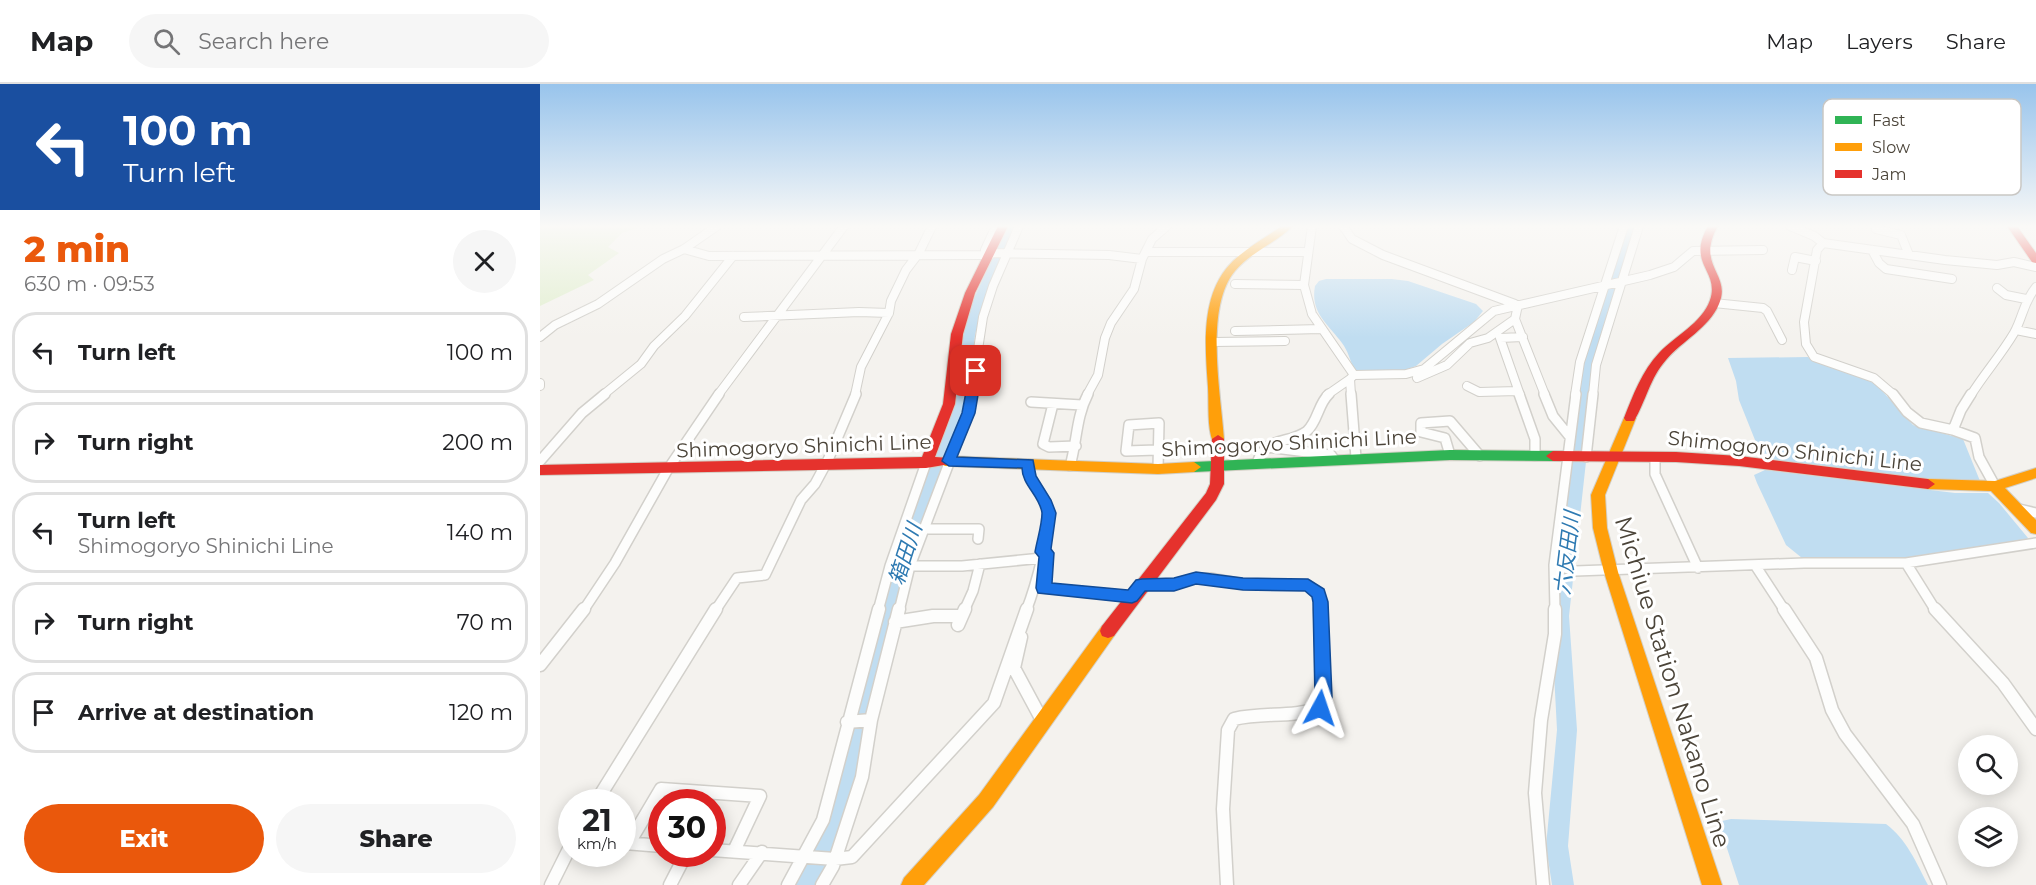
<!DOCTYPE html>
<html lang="en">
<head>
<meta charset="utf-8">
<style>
	:root { --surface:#fff; --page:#f6f6f6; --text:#202124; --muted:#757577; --line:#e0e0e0; --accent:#ea580c }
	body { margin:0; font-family:Montserrat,"Noto Sans JP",sans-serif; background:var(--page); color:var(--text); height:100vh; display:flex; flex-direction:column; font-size:22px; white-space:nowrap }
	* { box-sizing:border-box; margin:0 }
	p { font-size:20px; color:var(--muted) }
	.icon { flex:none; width:33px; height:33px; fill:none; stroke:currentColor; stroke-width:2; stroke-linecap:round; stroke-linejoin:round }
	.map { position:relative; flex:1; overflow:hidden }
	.sheet { display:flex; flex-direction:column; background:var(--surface); width:540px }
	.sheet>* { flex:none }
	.hud { background:#1a4fa0; color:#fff; overflow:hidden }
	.controls { position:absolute; left:1418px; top:651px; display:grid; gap:12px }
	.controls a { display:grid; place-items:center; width:60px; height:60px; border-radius:50%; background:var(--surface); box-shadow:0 3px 15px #0003; font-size:30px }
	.speed { position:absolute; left:18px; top:705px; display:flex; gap:12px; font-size:30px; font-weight:700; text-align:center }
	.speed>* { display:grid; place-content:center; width:78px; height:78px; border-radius:50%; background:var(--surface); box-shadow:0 3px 15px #0003; line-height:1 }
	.speed small { font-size:15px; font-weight:400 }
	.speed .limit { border:9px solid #d22; background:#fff; color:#111 }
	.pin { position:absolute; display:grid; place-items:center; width:51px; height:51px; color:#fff; margin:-26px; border-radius:12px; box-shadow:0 3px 9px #0006 }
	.me { position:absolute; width:66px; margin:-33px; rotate:5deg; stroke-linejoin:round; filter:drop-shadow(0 0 4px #0008) }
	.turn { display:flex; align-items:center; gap:21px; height:126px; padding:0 24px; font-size:27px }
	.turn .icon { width:78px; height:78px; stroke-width:2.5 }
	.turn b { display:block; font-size:42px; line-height:51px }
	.round { display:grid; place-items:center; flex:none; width:63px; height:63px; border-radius:32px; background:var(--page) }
	.summary { display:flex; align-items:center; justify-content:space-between; height:102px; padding:0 24px }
	h1 { font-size:36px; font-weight:800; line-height:45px; color:var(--accent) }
	.cta { display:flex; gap:12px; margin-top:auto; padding:12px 24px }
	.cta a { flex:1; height:69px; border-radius:36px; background:var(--accent); color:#fff; font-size:24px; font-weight:800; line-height:69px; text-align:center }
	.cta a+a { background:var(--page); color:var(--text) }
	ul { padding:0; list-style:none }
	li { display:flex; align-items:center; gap:18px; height:81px; margin:0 12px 9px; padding:0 12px; border:3px solid var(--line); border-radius:24px }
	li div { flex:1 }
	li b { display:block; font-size:22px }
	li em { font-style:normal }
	header { display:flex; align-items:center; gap:36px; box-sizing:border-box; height:84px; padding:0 30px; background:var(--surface); border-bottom:2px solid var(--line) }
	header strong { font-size:28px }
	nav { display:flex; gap:33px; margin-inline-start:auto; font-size:21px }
	.search { width:420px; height:54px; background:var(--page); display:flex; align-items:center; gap:15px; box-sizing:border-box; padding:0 21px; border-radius:33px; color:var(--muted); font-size:22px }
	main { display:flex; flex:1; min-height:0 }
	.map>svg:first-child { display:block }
</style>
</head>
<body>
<header>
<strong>Map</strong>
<div class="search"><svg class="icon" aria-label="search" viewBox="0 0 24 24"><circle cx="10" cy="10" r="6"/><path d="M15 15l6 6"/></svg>Search here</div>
<nav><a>Map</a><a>Layers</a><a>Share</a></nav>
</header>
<main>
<section class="sheet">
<div class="hud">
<div class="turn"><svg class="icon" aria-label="left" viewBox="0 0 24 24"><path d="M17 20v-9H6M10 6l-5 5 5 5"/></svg><div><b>100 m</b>Turn left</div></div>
</div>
<div class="summary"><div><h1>2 min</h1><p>630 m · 09:53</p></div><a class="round"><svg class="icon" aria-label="close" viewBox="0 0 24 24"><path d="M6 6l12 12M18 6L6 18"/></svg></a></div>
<ul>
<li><svg class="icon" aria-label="left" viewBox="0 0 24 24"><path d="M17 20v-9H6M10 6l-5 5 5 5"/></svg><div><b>Turn left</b></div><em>100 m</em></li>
<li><svg class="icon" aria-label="right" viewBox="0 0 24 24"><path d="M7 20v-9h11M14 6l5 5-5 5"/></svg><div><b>Turn right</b></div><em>200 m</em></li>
<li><svg class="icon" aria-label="left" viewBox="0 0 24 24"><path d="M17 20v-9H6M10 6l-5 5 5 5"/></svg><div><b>Turn left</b><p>Shimogoryo Shinichi Line</p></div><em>140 m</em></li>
<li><svg class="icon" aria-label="right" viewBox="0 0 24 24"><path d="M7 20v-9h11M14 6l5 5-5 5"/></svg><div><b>Turn right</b></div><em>70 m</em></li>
<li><svg class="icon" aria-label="arrive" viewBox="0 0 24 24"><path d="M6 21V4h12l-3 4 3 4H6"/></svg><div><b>Arrive at destination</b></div><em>120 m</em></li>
</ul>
<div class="cta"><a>Exit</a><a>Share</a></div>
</section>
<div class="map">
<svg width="1496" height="801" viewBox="0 0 1496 801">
	<rect width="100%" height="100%" fill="#f4f2ee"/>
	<path fill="#e1eecf" d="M0 142H102L82 149 68 163 79 169 48 191 54 196 0 222Z"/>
	<path fill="#c0ddf1" d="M786 195H852L868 197 936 220 943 227 934 238 902 260 876 282 865 286 818 288 814 285C810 276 808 267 802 259 788 240 770 229 775 202L779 197Z
		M1268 273 1276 278 1308 286 1337 301 1373 341 1423 355 1440 397 1392 396 1242 378 1221 371 1199 316 1196 297 1188 274Z
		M1225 386 1415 409H1448L1459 419 1488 454 1486 457 1361 476 1262 474 1246 461 1217 399 1214 391Z
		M1191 735 1346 740C1367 756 1376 778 1388 801H1199L1181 746 1182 737Z"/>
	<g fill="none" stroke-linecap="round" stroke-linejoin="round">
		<path fill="#c0ddf1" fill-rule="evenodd" d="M467 142H477L443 221 435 251 430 311 369 476 311 724 296 763 277 801H254L281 750 291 724 353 476 416 311 423 251 431 221Z
			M1086 142H1096L1070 226 1056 287 1029 532 1037 646 1028 762 1034 801H1012L1006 762 1017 646 1011 532 1042 287 1058 226Z"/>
		<g stroke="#d2d0cb" stroke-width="10">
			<path id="street-far2" d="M772 142 764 201 772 230 814 291 810 295 811 311
				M803 142 812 155 843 171 975 220
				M1250 142 1274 152 1283 159 1405 176 1457 181 1474 178 1496 183
				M1336 145 1361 151 1369 171
				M1283 159 1277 166 1264 238 1266 260 1274 273 1334 294 1354 311
				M144 165 169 172 450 171 445 166 456 142
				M1332 166 1339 179 1346 185 1412 195
				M608 168H768
				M450 169 569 171 602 175
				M1252 186 1255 173 1276 177
				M695 200 764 201
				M1457 204 1466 211 1486 215
				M1174 219 1223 224 1227 227 1242 256
				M978 221 975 235 1005 311
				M204 233 319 228 349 229
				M1476 246 1496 250
				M695 247 781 245
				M0 253 15 241 58 220 123 175 144 165 177 142
				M673 258 745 257
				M814 291 866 290 884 285 954 227 1110 191 1134 183 1153 167 1223 166
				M877 294 907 281 930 259 948 254 975 235
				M0 299V302
				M927 302 939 308 978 307
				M63 311 101 280 114 262 145 232 193 172
				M178 311 304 142
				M315 311 321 283 349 229 351 217 366 186 379 169 392 142
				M431 311 443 233 453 202 479 142
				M547 311 558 291 565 254 571 239 594 205 602 175 612 155 627 142
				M787 311 810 295
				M980 311 960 254 983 253
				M1035 311 1040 278 1084 142
				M1053 311 1056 281 1099 142
				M1431 311C1444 290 1461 271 1474 249 1483 233 1483 219 1496 203"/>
		</g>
		<g stroke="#d2d0cb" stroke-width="12">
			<path id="street-far1" d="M811 310 816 374
				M979 310 995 355V372
				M1004 310 1013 332 1030 353
				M1353 310 1367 328 1381 339 1413 346 1435 354 1439 373 1455 402
				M491 318 542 321
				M513 320 503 360 509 363 536 362
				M1413 346 1421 326 1431 310
				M727 363 791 371 794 375
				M617 366 586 367 589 341 619 339 618 385
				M910 371 905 354 881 348V339L910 337 940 372
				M1046 373 1053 310
				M1115 373V390L1158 484
				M0 377 42 329 65 310
				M717 379C726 351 748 361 767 347 778 337 778 320 789 310
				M530 382C537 358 536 333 548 310
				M1479 425 1496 429
				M383 445H439L438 455
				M506 473 504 504 592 513
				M1366 479 1396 527
				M1014 481 1035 487 1264 479H1366L1496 459
				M1215 481 1245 527
				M350 482H422L502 474
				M602 501 634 500 656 494H670L703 500 768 501 779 509 780 527
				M43 527 75 479 128 385 179 310
				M175 527 197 494 225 491 261 416 275 400 288 376 316 310
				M338 527 350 482 386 379
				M359 527 370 482 428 329 431 310
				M424 527 433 507 440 480
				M486 527C494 507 514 440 507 422 501 406 489 398 488 380
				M1015 527 1014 481 1036 310"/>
		</g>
		<g stroke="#d2d0cb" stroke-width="15">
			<path id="street" d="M1244 525 1276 574 1292 626 1305 650 1373 740 1400 801
				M1395 525 1463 599 1496 645
				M355 538 393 532H422
				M418 541 425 525
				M481 553 474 584 503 638
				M0 581 44 525
				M307 638 331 636
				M56 718 176 525
				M85 759 122 762
				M89 759 121 705 220 712 194 767
				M172 766 295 775 312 773 454 619 487 525
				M11 801 32 759
				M130 801 146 770
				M199 801 222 768
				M248 801 283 736 339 525
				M282 801 293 782 322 693 331 636 359 525
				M687 801 683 725 688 646 694 635C723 628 752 634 780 624L784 613 780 525
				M1003 801 995 709 1001 636 1015 550V525"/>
		</g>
		<g stroke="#d3cfc5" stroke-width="2">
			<path id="fast" d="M910 366 1013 367 1020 372 1013 377 910 376 654 388 647 383 654 378Z"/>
		</g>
		<g stroke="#d3cfc5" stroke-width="2">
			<path id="slow" d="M742 142H753C736 159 711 168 695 187 664 224 681 310 684 355L678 359 673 358C667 344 669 320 668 303 665 261 660 209 693 177 708 163 726 153 742 142Z
				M1090 330 1096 334 1065 411 1067 444 1078 488 1182 801H1162L1064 488 1053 444 1051 411 1084 334Z
				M405 372 618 380 654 378 661 383 654 388 618 390 405 382 398 377Z
				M1496 384V394L1465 404 1496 436V450L1491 449 1451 407 1388 405 1381 400 1388 395 1455 397Z
				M568 540 574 542 576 547 574 552 453 723 384 801H361L364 794 439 711 562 542Z"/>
		</g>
		<g stroke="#d3cfc5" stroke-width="2">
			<path id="jam" d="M458 142H468L435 209 423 250 415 320 395 373 410 374 412 377 410 380 386 384 0 391V381L382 373 403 320 411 250 425 209Z
				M1168 142H1178C1155 182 1192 190 1179 220 1169 244 1142 257 1126 276 1110 294 1106 317 1094 337H1086L1084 334C1093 311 1102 287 1119 269 1135 252 1162 239 1170 216 1180 186 1146 181 1168 142Z
				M1467 142H1477L1496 169V179L1492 178Z
				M678 351 684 355V400L676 416 574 552 568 554 562 552 560 547 562 542 666 409 670 400 672 355Z
				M1013 367 1136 368 1199 372 1388 395 1395 400 1388 405 1199 382 1136 378 1013 377 1006 372Z"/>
		</g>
		<use href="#street-far2" stroke="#fdfdfc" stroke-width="8"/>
		<use href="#street-far1" stroke="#fdfdfc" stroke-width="9"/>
		<use href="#street" stroke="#fdfdfc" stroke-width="12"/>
		<use href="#fast" fill="#30b455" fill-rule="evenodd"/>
		<use href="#slow" fill="#ff9f0a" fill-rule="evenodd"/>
		<use href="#jam" fill="#e5322d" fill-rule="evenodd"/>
	</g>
	<linearGradient id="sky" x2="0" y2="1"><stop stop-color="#98c4ec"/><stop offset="0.56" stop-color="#faf9f7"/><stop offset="1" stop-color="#faf9f7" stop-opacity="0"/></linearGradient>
	<rect width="1496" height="254" fill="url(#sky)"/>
	<path fill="#1a73e8" stroke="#114b97" stroke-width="1.5" d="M436 283 442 287 435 329 417 373 493 376 496 392 511 416 516 429 511 465 514 469 512 499 588 506 596 496 602 495 634 494 656 488 703 494 768 495 784 505 788 518 792 613 786 629 780 632 774 629 772 624 775 613 773 518 772 513 765 507 703 506 656 500 634 507H605L597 517 592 519 498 509 496 504 499 473 495 468C497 456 502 441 502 429 500 412 482 401 482 384L409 382 402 377 422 329 430 287Z"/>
	<g text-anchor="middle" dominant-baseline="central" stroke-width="6" stroke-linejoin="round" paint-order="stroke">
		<g font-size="20" fill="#4b4439" stroke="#fff">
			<text transform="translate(749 359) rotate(-3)">Shimogoryo Shinichi Line</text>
			<text transform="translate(264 362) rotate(-2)">Shimogoryo Shinichi Line</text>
			<text transform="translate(1255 367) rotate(6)">Shimogoryo Shinichi Line</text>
		</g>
		<g font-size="21" font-style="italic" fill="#2e7ab2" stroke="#fff">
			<text transform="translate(1027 469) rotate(-83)">六反田川</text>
			<text transform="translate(365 470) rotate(-72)">箱田川</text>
		</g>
		<g font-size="24" fill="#4b4439" stroke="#fff">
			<text transform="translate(1133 598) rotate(73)">Michiue Station Nakano Line</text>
		</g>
	</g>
	<rect x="1283" y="15" width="198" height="96" rx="9" fill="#fff" stroke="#c9c7c4" stroke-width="1.5"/>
	<rect x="1295" y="32" width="27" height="8" fill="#30b455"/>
	<rect x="1295" y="59" width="27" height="8" fill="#ff9f0a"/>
	<rect x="1295" y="86" width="27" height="8" fill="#e5322d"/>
	<g font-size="16" fill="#4b4439">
		<text x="1332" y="42">Fast</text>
		<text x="1332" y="69">Slow</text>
		<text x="1332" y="96">Jam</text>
	</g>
</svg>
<div class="controls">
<a><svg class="icon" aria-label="search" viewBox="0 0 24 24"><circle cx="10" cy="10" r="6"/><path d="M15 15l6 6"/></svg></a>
<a><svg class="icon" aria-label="layers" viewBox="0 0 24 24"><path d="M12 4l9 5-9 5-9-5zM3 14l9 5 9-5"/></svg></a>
</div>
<div class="speed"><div>21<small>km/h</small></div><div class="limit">30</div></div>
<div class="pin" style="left:436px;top:287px;background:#d93025"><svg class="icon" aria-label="arrive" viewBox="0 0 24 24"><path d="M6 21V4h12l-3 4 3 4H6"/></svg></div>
<svg class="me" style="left:780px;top:624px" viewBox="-20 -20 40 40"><path d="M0-17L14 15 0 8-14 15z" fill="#1a73e8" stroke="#fff" stroke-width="4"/></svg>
</div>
</main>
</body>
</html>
